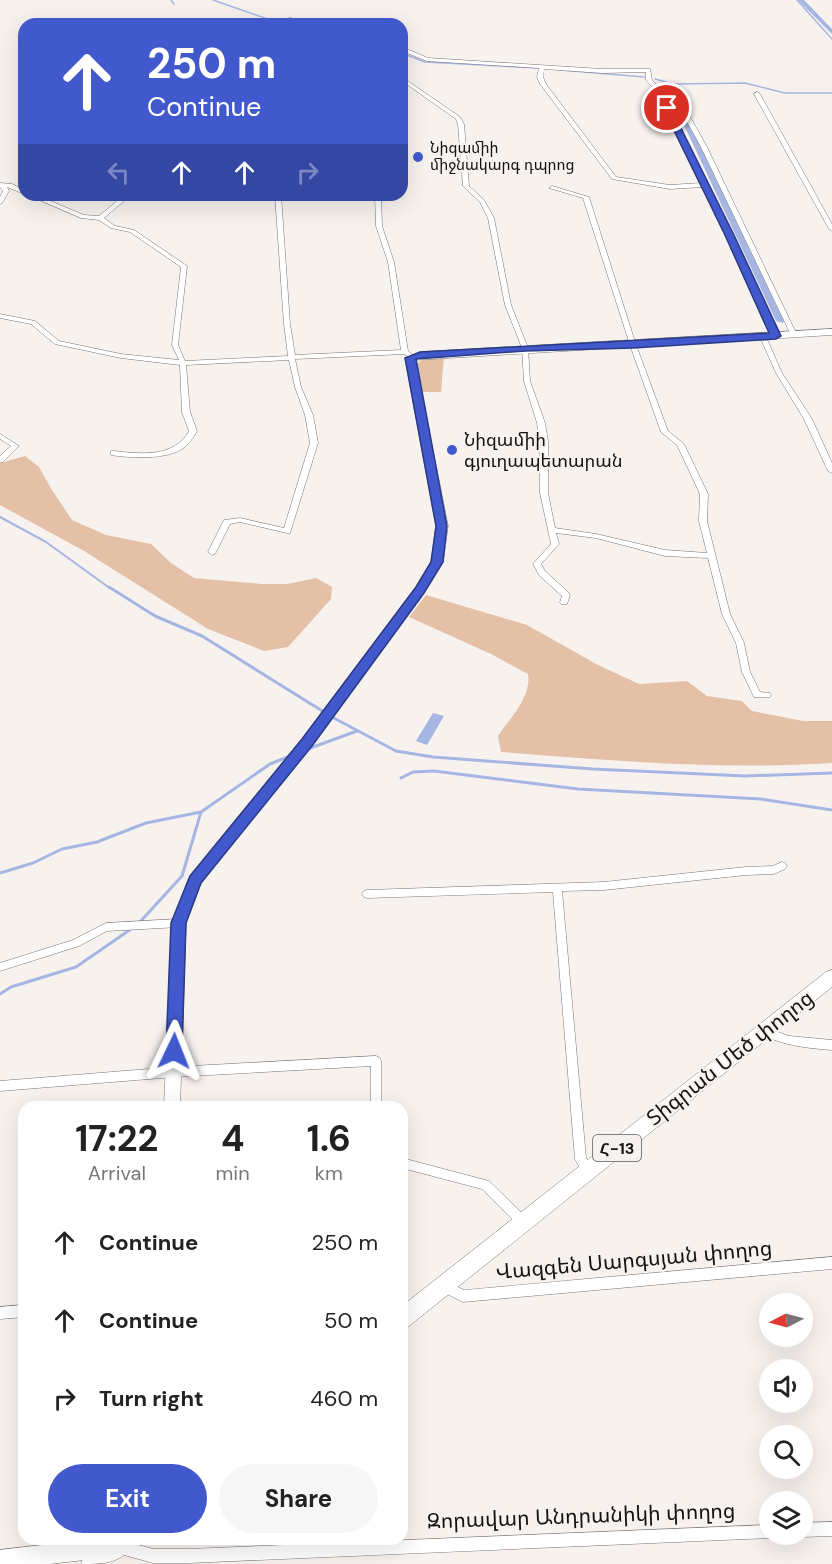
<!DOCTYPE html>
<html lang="en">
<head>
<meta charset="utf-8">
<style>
	:root { --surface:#fff; --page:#f6f6f6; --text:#222; --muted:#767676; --accent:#4159cc }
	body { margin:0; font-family:"DM Sans","Noto Sans Armenian",sans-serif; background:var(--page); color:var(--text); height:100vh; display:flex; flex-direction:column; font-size:22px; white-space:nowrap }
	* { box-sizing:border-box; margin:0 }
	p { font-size:20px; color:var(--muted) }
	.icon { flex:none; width:33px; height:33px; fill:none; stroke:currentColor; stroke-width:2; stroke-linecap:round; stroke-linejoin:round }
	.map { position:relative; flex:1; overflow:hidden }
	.side { position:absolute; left:18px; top:1101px; width:390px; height:444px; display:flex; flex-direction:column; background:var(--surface); border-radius:18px; box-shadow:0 6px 24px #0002 }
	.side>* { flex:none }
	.hud { position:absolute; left:18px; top:18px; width:390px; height:183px; border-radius:18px; box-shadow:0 6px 24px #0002; background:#4159cc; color:#fff; overflow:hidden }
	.needle { width:39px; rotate:264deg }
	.fabs { position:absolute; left:759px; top:1293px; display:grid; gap:12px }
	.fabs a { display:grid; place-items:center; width:54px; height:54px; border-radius:50%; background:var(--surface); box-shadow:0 6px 24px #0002; font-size:30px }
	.pin { position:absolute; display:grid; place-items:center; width:51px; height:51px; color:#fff; margin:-26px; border:3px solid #fff; border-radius:50%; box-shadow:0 2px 6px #0007 }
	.me { position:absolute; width:66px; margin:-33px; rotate:2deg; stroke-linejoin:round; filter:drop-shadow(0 0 4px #0008) }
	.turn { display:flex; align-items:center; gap:21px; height:126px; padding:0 30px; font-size:27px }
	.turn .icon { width:78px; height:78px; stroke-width:2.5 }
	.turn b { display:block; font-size:42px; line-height:51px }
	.lanes { display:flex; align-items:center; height:57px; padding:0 30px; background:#0003; justify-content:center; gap:30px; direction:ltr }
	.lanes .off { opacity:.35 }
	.eta { display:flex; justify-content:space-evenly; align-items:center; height:102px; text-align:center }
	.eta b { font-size:36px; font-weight:700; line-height:42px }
	.button { display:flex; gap:12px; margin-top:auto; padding:12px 30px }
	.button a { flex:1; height:69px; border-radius:36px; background:var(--accent); color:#fff; font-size:24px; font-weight:700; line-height:69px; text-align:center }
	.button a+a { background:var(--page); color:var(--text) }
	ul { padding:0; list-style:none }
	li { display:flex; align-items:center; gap:18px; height:78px; padding:0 30px }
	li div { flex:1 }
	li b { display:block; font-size:22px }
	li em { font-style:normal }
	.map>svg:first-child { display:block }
</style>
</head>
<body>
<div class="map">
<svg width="832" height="1564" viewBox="0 0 832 1564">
	<rect width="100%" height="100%" fill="#f8f2ef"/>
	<path fill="#e4c0a6" d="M444 357 441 392H421L416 366C422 356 433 358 444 357Z
		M25 456 39 467 52 490 72 520 106 535 151 544 171 563 194 578 261 584H287L316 578 332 587 331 599 288 647 264 651 208 629 84 551 0 505V463Z
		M426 595 527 625 598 665 639 684 687 681 707 696 742 701 752 711 803 721H832V763C720 770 612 761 501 752L498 736C510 718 532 696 528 674L491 654 409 617Z"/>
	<path fill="#a6b6e3" d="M433 713 444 716 427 745 416 741Z"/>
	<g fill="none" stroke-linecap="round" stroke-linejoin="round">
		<path stroke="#a6b6e3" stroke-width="1.5" d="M171 0 174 4
			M213 0 276 22
			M797 0 832 39
			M402 53 425 62 538 68
			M561 70 644 77
			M655 79 673 84 745 83 785 93H832"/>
		<path stroke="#a6b6e3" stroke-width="2" d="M0 517 46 542 111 589"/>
		<path stroke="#a6b6e3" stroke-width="3" d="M109 587 155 616 202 636 324 712
			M330 716 396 751 433 757 593 769 745 776 832 773
			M305 750 357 731
			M401 778 413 772 434 771 578 789 761 799 832 810
			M0 873 33 863 62 849 97 842 146 823 201 812
			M139 923 182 876 201 812 270 764 290 756
			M0 994 11 987 76 967 131 929"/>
		<path fill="#a6b6e3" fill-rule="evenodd" d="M798 0H804L832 29V34Z
			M665 87 671 90 682 108 784 321 783 323 776 321 676 108 667 92 662 89Z"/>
		<g stroke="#797471" stroke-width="1">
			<path id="street" d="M290 18 304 20 312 24 294 21 277 24 280 21Z
				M402 47 428 58 602 69H650L652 80 658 87 674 88 707 147 797 335 796 336 791 335 701 147 670 91H660L732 233 778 336 777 337 775 338 772 336 726 233 703 187 670 189 612 179 540 84 537 77 539 68 427 61 402 51ZM544 69 602 73 646 72V80L655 90 701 183 670 185 616 177 546 84 543 77Z
				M402 77 460 117 464 124 469 186 484 200 494 218 511 305 528 348 530 381 545 423 548 441V493L555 528 596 534 665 550 707 553 699 521 700 494 677 445 661 432 630 345 583 198 549 188 552 186 589 197 636 345 668 431 684 444 708 494 707 521 730 614 744 643 750 672 760 692 770 693 771 695 770 697H754L742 672 736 643 722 614 708 558 665 556 596 538 556 533 559 544 541 564 545 571 569 593 570 595 567 604H561L560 602 562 596 539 575 533 564 551 544 540 493V441L537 423 524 381 522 348 505 305 488 218 480 202 463 186 458 124 456 119 402 81Z
				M757 92 760 94 832 224V231L829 229 754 94Z
				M0 183 12 184 24 190V194L7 187 9 191 2 203 0 204V197L3 191 0 187Z
				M28 195H36L84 215 99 216 124 195H131L104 218 115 226 134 230 187 266 178 345 185 361 288 356 284 324 275 195H281L290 324 295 355 401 350 388 262 376 226 375 195H381L382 226 394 262 408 351 413 355 410 357 404 354 295 359 301 387 313 415 318 443 290 533H287L240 522 230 524 215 554 212 555 208 552 224 520 240 518 284 528 310 443 305 415 295 387 289 360 186 365 190 412 197 431C193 438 188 445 182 449 165 460 130 458 111 455V451H114C141 454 174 458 189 431L182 412 180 365 121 358 55 344 31 324 0 318V314L35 321 59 341 121 354 179 360 172 345 181 267 130 232 111 228 99 220 81 218Z
				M763 335 766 337 782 373 812 419 832 463V473L828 471 804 419 776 373 760 337Z
				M0 434 19 446 3 462H0V456L11 446 0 439Z
				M782 862 785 863 787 866 785 869 774 874 746 875 604 890 562 891 586 1158 594 1171 592 1175 588 1176 584 1175 575 1159 553 892 367 898 364 897 362 894 364 891 367 890 604 882 746 867 773 866Z
				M179 919 182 920 184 923 182 926 179 927 107 931 79 946 0 971V963L73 940 106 923Z
				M765 1027 789 1036 832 1040V1050C807 1048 784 1046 761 1034L760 1031 761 1028Z
				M376 1056 380 1058 381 1061V1107H371V1066L174 1077 0 1091V1081L174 1067Z
				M402 1158 489 1181 526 1217 528 1221 526 1225 522 1226 518 1225 482 1189 402 1168Z
				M832 1257V1269L463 1302 439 1290 437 1286 439 1282 443 1280 464 1290Z
				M24 1305V1317L0 1319V1307Z
				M832 1522V1536L802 1537 797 1534H802V1523Z
				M770 1525V1534H775L770 1538 189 1563H153L117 1553 112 1551 110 1546 112 1541 117 1539 153 1549H189Z"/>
		</g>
		<g stroke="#797471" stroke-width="1">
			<path id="secondary" d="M832 329V335L415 360 448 526 443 562 424 593 312 745 201 883 186 923 180 1107H164L172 923 188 880 302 739 416 587 431 562 436 526 405 358 420 352Z
				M94 1539 117 1540 120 1547 117 1554 110 1557 50 1564H0V1550Z"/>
		</g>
		<g stroke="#797471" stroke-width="1">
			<path id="primary" d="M832 970V987L409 1326 402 1329V1306L826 972Z
				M106 1539H135C125 1564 104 1564 81 1564L84 1556Z"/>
		</g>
		<use href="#street" fill="#fff" fill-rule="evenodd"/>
		<use href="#secondary" fill="#fff" fill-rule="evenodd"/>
		<use href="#primary" fill="#fff" fill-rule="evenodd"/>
	</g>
	<path fill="#4159cc" stroke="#2a3a85" stroke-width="1.5" d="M667 106 671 108 733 233 781 336 776 339 633 348 525 351 416 359 447 526 443 562 424 593 312 746 201 883 186 923 182 1051 180 1056 174 1058 169 1056 166 1051 171 923 190 876 302 739 416 587 431 562 436 526 405 358 420 352 769 333 724 233 663 108Z"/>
	<g fill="#4159cc" stroke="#f8f2ef" stroke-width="2">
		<circle cx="418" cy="157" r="6"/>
		<circle cx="452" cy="450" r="6"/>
	</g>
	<g text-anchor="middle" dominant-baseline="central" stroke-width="4.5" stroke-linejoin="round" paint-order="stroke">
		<g font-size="15" fill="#161413" stroke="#f8f2ef" text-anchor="start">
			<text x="430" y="148">Նիզամիի<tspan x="430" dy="17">միջնակարգ դպրոց</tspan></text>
		</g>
		<rect fill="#f8f2ef" stroke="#5a5755" stroke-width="1.5" x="593" y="1135" width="48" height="26" rx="4.5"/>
		<g font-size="16" font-weight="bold" fill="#161413">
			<text x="617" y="1148">Հ-13</text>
		</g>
		<g font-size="18" fill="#161413" stroke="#f8f2ef" text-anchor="start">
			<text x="464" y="440">Նիզամիի<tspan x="464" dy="21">գյուղապետարան</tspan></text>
		</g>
		<g font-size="21" fill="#161413" stroke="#f8f2ef">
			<text transform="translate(730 1058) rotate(-38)">Տիգրան Մեծ փողոց</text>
			<text transform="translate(634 1260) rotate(-5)">Վազգեն Սարգսյան փողոց</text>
			<text transform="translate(581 1516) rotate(-2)">Զորավար Անդրանիկի փողոց</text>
		</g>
	</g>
</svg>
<div class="fabs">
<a><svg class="needle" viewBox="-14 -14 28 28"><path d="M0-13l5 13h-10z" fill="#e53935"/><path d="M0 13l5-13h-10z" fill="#767676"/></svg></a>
<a><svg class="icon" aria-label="sound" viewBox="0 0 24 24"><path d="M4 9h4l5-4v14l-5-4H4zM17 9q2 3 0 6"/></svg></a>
<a><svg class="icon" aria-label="search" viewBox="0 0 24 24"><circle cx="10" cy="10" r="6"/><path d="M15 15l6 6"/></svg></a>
<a><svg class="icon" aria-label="layers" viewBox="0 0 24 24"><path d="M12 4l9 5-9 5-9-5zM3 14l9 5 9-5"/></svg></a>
</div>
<div class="pin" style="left:667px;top:108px;background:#d93025"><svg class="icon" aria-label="arrive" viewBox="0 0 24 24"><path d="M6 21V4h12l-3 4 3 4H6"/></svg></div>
<svg class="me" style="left:174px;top:1051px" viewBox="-20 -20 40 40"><path d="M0-17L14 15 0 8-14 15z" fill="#4159cc" stroke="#fff" stroke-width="4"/></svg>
<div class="hud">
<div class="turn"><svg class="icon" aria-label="ahead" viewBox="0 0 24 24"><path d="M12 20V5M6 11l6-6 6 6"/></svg><div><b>250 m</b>Continue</div></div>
<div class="lanes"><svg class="icon off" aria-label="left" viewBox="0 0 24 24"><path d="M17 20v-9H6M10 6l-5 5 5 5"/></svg><svg class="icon" aria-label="ahead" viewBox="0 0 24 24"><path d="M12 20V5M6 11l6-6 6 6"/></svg><svg class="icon" aria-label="ahead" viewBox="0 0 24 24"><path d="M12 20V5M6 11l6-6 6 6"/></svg><svg class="icon off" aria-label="right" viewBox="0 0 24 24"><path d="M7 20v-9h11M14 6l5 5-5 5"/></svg></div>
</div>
<section class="side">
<div class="eta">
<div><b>17:22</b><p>Arrival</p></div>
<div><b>4</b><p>min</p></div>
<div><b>1.6</b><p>km</p></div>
</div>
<ul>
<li><svg class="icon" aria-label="ahead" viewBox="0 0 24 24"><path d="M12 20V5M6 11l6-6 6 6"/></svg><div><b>Continue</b></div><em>250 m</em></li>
<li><svg class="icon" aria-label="ahead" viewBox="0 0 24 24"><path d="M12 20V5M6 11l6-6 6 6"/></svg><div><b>Continue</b></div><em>50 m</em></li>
<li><svg class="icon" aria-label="right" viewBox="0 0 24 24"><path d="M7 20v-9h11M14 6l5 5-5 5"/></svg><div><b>Turn right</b></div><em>460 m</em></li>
</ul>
<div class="button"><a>Exit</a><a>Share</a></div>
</section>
</div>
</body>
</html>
